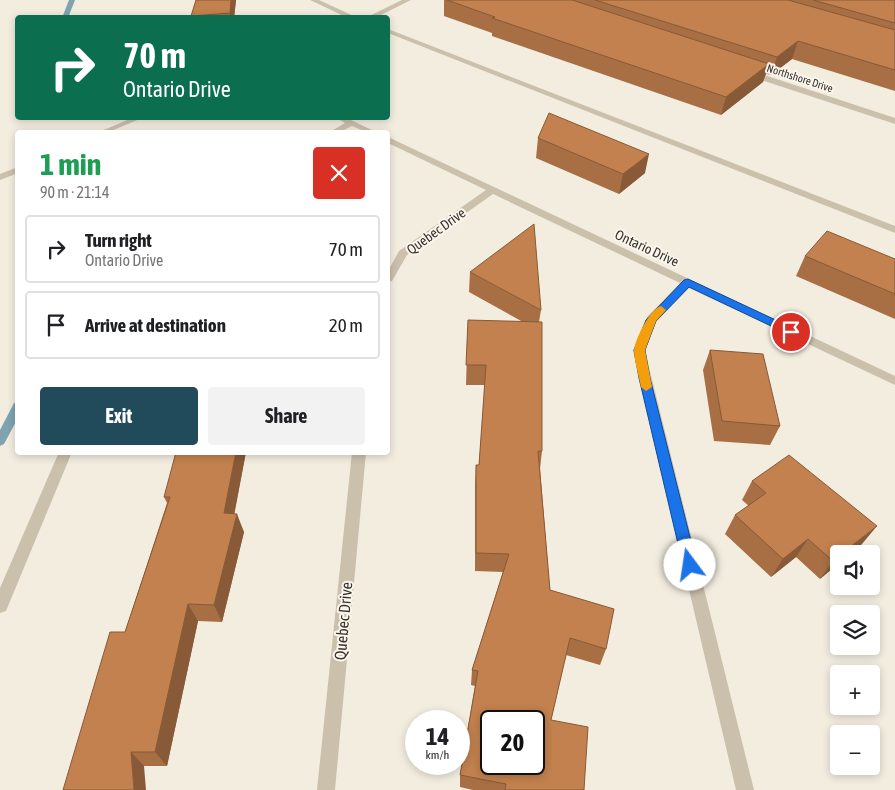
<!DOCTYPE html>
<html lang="en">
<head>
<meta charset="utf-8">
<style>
	:root { --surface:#fff; --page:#f2f2f2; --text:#202124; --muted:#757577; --line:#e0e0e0; --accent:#214b5a }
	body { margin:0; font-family:"Asap Condensed",sans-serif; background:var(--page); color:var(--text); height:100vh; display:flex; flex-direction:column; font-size:19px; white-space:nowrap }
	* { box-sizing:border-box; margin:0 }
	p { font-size:16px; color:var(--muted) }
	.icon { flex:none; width:28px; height:28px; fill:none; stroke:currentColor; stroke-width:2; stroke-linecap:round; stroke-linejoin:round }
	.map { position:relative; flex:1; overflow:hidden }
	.side { position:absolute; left:15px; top:130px; width:375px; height:325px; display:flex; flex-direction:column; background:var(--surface); border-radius:5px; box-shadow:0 2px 8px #0003 }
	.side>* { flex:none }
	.guide { position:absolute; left:15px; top:15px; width:375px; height:105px; border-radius:5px; box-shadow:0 2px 8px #0003; background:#0b6e4f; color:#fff; overflow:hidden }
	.controls { position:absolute; left:830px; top:545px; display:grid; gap:10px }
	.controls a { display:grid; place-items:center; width:50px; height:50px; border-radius:5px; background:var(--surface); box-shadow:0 2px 8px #0003; font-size:25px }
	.speed { position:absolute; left:405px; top:710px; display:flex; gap:10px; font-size:25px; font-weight:700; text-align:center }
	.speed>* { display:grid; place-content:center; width:65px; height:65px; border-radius:50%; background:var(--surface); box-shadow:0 2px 8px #0003; line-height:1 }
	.speed small { font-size:12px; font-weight:400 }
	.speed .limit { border:2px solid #111; border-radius:8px; background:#fff; color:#111 }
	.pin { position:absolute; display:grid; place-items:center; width:42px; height:42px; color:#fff; margin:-21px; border:2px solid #fff; border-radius:50%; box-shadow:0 1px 5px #0007 }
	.me { position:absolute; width:55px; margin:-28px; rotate:346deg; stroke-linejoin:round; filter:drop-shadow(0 0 4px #0008) }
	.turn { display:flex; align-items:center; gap:18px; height:105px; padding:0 25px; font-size:22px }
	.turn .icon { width:65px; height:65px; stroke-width:2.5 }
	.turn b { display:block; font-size:35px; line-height:42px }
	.round { display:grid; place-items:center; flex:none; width:52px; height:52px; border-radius:5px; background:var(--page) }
	.head { display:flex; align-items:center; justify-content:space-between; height:85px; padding:0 25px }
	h1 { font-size:30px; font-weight:700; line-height:38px; color:#1e9e55 }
	.cta { display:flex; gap:10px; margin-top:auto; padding:10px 25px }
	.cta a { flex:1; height:58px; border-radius:5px; background:var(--accent); color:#fff; font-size:20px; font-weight:700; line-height:58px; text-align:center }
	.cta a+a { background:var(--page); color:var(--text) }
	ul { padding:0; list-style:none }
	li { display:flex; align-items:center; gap:15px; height:68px; margin:0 10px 8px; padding:0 15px; border:2px solid var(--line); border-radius:5px }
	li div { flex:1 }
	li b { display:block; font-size:19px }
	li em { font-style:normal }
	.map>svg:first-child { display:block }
</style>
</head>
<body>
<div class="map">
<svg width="895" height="790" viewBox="0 0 895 790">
	<rect width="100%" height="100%" fill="#f3ede0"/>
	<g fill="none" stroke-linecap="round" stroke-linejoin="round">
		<path fill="#7fa4af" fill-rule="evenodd" d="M69 0H75L68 18H62Z
			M18 402V418L4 444 0 446V430L14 403Z"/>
		<path fill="#cbc0ac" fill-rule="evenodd" d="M310 0H319L358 18H348Z
			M402 0H411L375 18H365Z
			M388 29 895 226V233L388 33Z
			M746 71H752L895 118V124L746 75Z
			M132 118H142L109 132H99Z
			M337 118H347L376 132H366L352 126 340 132H330L345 123Z
			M388 137 895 376V385L689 288 656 322 645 351 754 790H736L633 351 647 317 680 283 493 194 407 255 392 281 388 282V271L399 251 486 190 388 143Z
			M18 167V173L0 180V174Z
			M59 452H72L6 611 0 613V588Z
			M352 452H366L335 790H317Z"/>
	</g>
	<path fill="#a76f43" d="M196 0H236L234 18H191V16Z
		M444 0H895V91L792 59 771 75 766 74 763 82 721 115 492 36V33L444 16Z
		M538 138 645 173 619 194 536 158Z
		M805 256 895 259V319L796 276Z
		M470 272 541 310 539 322 542 451 540 469 550 590 606 649 600 665 566 655 551 720 584 790H473L460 787V775L475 686 471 685 472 670 503 572 475 571V484L476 465H479L485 385H466L468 320 523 322 469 292Z
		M710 350 780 426 770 445 714 441 703 370Z
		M246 452 234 514 244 532 222 622 198 621 167 766H144L63 790 125 632 167 503 164 497Z
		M752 481 862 544 839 554V563L820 579 796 557 771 577 725 534 735 515 749 506 742 500Z"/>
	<path fill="#885a37" d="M231 0H236L234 18H230V13Z
		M798 41 792 59 771 75 777 57Z
		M769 64 763 82 721 115 726 97Z
		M649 154 645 173 619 194 623 174Z
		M236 452H246L231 532 224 513Z
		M237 514 244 532 222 622 214 605Z
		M877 526 862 544 850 554H841Z
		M808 539 796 557 771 577 783 559Z
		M839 556V563L820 579 833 561Z
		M188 604 198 621 167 766 155 752Z
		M131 752 144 766 146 790H134Z"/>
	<path fill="#c2814e" stroke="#885a37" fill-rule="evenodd" d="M196 0H231L230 13 191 16Z
		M447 0H572L769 64 726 97 492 18 495 17Z
		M595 0H788L895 30V70L798 41 777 57Z
		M813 0H895V23Z
		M549 113 649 154 623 174 538 138Z
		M534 224 541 310 470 272Z
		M827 231 895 259V294L805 256Z
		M468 320 542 322V451H538L550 590 614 609 606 649 570 638 551 720 588 727 584 790H505L506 784 460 775 478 671 472 670 509 554 476 553V465H479L486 365H466ZM491 721H534V764H491Z
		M710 350 763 354 780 426 722 421Z
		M176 452H236L224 513 237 514 214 605 188 604 155 752H131L134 790H63L110 632H125L170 497H164Z
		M789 455 877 526 841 554H839V556L833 561 808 539 783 559 735 515 766 493 752 481Z"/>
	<path fill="#1a73e8" stroke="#114b97" d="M688 279 795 329 797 332 795 334H788L689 287 656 321 645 350 650 378 697 565 695 570 690 571 685 570 683 565 639 378 634 350 646 320 684 280Z"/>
	<path fill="#f59e0b" d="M661 306 666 310 656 321 645 350 652 387 646 391 641 387C639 376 635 364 634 352 634 341 649 310 661 306Z"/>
	<g text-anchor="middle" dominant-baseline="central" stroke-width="4" stroke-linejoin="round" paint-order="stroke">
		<g font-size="11" fill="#39322b" stroke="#faf6ed">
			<text transform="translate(800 78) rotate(18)">Northshore Drive</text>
		</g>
		<g font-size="14" fill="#39322b" stroke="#faf6ed">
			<text transform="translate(436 231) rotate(-36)">Quebec Drive</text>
			<text transform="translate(647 248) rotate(25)">Ontario Drive</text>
		</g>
		<g font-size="16" fill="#39322b" stroke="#faf6ed">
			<text transform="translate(343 621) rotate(-85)">Quebec Drive</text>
		</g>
	</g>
</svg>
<div class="controls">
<a><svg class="icon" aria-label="sound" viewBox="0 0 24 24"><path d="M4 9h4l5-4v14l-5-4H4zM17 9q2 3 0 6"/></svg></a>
<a><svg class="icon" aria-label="layers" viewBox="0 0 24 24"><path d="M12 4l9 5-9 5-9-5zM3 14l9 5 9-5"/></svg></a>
<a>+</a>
<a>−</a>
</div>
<div class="speed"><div>14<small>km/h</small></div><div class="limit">20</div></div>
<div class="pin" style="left:791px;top:332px;background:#d93025"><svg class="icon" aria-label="arrive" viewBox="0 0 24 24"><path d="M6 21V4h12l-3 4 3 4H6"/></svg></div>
<svg class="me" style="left:690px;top:565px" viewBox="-20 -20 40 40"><circle r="19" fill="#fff"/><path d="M0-13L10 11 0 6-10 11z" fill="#1a73e8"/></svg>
<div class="guide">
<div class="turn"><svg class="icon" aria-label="right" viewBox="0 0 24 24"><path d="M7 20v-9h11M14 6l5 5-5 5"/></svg><div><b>70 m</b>Ontario Drive</div></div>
</div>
<section class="side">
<div class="head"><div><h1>1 min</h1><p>90 m · 21:14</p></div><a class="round" style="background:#d93025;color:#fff"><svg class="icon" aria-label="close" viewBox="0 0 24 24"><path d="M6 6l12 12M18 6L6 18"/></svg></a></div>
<ul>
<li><svg class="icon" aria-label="right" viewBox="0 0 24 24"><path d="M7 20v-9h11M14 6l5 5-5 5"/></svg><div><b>Turn right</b><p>Ontario Drive</p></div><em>70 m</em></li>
<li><svg class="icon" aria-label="arrive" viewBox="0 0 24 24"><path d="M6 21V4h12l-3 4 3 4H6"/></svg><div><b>Arrive at destination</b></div><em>20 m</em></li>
</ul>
<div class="cta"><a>Exit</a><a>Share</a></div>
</section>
</div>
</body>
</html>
